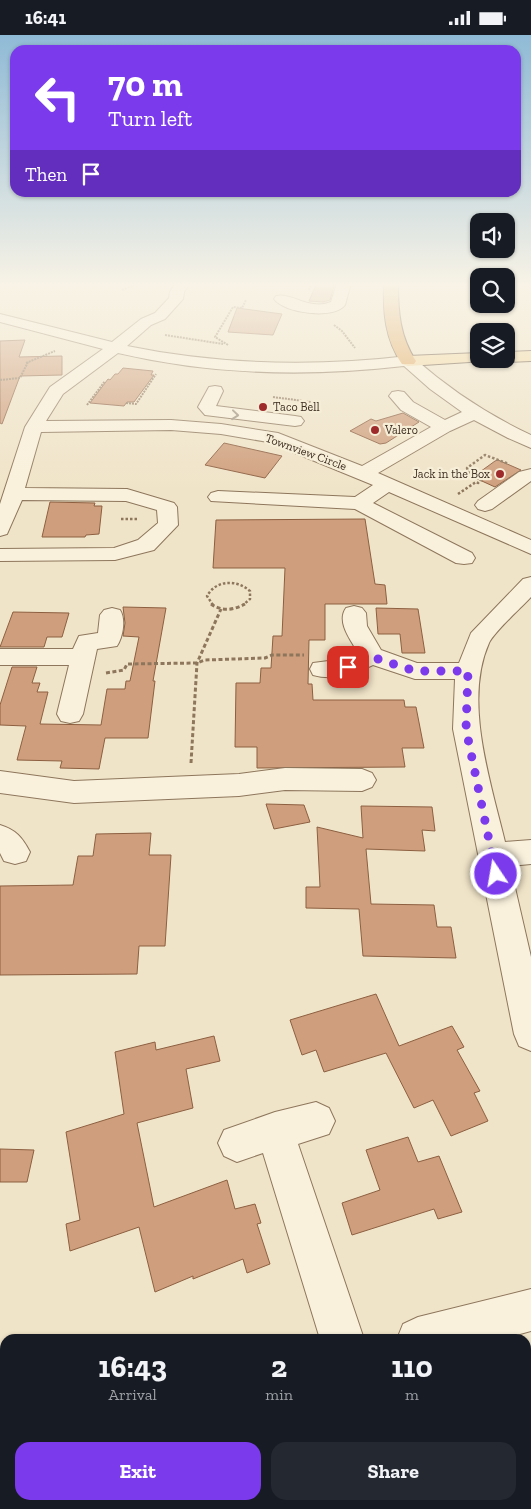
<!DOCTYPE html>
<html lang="en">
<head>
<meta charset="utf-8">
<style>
	:root { --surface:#171b24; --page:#242831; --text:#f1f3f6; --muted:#9ea1a6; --accent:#7c3aed }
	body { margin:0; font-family:"Zilla Slab",serif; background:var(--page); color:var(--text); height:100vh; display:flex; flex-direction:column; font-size:19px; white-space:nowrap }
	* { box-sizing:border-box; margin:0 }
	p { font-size:16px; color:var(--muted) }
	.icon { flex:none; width:28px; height:28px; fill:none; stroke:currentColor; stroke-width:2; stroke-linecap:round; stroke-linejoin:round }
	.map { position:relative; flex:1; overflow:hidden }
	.drawer { position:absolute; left:0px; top:1299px; width:531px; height:176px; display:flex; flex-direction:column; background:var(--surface); border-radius:15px 15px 0 0; box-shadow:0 1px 4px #0004 }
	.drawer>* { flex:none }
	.banner { position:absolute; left:10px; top:10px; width:511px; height:152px; border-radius:15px; box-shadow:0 1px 4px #0004; background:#7c3aed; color:#fff; overflow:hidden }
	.controls { position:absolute; left:470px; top:178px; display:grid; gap:10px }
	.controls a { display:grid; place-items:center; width:45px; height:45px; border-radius:10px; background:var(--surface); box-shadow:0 1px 4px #0004; font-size:25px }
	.pin { position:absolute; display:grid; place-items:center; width:42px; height:42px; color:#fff; margin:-21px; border-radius:10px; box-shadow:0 2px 8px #0006 }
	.me { position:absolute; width:55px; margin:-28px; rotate:348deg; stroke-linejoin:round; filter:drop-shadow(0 0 4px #0008) }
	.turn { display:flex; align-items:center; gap:18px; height:105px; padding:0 15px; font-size:22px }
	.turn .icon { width:65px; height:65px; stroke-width:2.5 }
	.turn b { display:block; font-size:35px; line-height:42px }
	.then { display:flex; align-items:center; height:48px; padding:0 15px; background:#0003; gap:10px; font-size:19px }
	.eta { display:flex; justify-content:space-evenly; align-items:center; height:85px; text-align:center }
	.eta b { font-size:30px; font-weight:700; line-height:35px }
	.cta { display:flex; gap:10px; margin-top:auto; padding:10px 15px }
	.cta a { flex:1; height:58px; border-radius:15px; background:var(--accent); color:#fff; font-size:20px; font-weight:700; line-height:58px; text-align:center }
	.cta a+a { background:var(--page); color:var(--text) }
	.status { display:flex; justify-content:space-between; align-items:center; height:35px; padding:0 25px; background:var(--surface); direction:ltr }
	.status svg { height:14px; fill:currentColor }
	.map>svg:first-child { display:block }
</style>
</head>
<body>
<div class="status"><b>16:41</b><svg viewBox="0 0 49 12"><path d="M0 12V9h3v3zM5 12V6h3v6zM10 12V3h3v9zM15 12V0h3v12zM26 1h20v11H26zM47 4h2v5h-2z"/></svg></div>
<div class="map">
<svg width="531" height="1474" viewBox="0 0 531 1474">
	<rect width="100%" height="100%" fill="#f0e4c8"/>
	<path fill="#cf9f7d" stroke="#8d5f41" d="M317 248H335L330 265 323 267 309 266Z
		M237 273 282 279 273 300 228 297Z
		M25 305 19 322 62 321V340L20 341 2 389 0 388V306Z
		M123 333 153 336 151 340H154L134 367H127L124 371 90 368 108 344 110 345 115 339H118Z
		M403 378 419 387 386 408 380 409 350 396 371 384 376 386Z
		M224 408 282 421 265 443 205 430Z
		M498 425 521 435 495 452 473 442 495 426Z
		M50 467 95 468 94 471H102L99 499 86 500 85 502H42Z
		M365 484 375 549 385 550 387 569H325V605H309L308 649H312L313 665H404L405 672H416L424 713H402L405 732 257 733V712H235L236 648H260L261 633H271L273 601H282L285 533H213L216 485Z
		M123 572 166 573 153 646H155L148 703H105L99 734 60 733 62 726 17 725 26 691 0 690V670L12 632H37L32 648H40L37 657H48L40 689 101 690 107 654H125L126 646H130L139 602 123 601 125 588Z
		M376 573 418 574 425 618H402L400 599H378Z
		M13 577 69 578 62 602H47L44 612H0Z
		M266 769 304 770 310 787 274 794Z
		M361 771 432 772 435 796 422 795 425 816 366 814 371 869 434 870 437 892H451L456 923 363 921 359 874 306 873V852H320L317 792 363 803Z
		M151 798 149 820H171L165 911H139L137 939 0 940V851L73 850 78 821H93L96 799Z
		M376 959 399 1011 452 991 464 1012 457 1015 480 1056 474 1058 488 1086 451 1101 433 1065 414 1073 386 1018 324 1037 316 1015 302 1020 290 985Z
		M214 1001 220 1026 186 1034 193 1073 137 1088 154 1172 227 1145 235 1174 255 1169 261 1188 257 1189 270 1229 247 1238 243 1224 193 1244V1241L155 1257 139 1192 70 1216 66 1189 80 1185 66 1097 124 1079 115 1017 155 1007 156 1015Z
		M408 1102 418 1127 439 1121 462 1177 438 1184 434 1174 352 1200 342 1168 380 1155 366 1115Z
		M0 1114 34 1115 27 1147H0Z"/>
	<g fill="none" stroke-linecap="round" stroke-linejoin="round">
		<g stroke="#8d765c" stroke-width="2">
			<path id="minor" d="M176 248H190L184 257 183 264 165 284 151 290 127 311C220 330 314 332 408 321L414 323C449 354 488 380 531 400V413L508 403 474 385 450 396 378 438 531 505V519L389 457 373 468 472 518 475 523 472 528 464 529 456 528 355 474 211 466 208 462 211 458 218 456 355 462 373 450 268 407 221 399 171 395 41 397 25 453 127 454 174 468 177 472 178 490 154 515 115 525 0 526V514L114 513 138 505 158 488 157 475 126 466 22 465 7 499 0 501V469L25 392 50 352 103 314 0 287V279L112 307 141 284 155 278 169 263 170 257ZM118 318C211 340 310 342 404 331L430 354 462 377 445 385 413 367 404 357 398 356 392 357 389 361 401 375 431 392 362 431 278 398 221 389 171 385 46 386 63 359Z
				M337 248H351L345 270C334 285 284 278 274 264L276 261C292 257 309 276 331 267Z
				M215 351 221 352 223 356 216 371 295 381 301 382 304 386 301 390 295 391 205 380 198 372 209 352Z
				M531 434V446L492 474 485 476 478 474 475 470 478 466 519 437Z
				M531 542V562C521 573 495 596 489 608 463 666 491 748 505 807L531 805V829L510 831 531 922V1016L519 1011 514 999 453 694 455 644H415L373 630C354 639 334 646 313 640L310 634 313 628 344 624 358 618C351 605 336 587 346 573L354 571 362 573 366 578 367 591 381 615 417 628H459L471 598 523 544Z
				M112 573 120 575C126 584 123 602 117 611L97 614 83 679 79 686 70 688 61 686 57 679 69 630H0V614H73L79 601 98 598 100 580 104 575Z
				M285 733 362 734 372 738 376 745 372 752 362 756 285 755 239 761 74 768 0 758V736L74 746 239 739Z
				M0 790C16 795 22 802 30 817L26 826 15 829 4 826 0 818Z
				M316 1067 329 1073 335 1086 329 1099 298 1109 364 1304H320L263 1118 237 1127 224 1121 218 1108 224 1095 275 1077Z
				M531 1254V1296L502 1304H397L403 1289 418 1282Z
				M5 1388V1434L0 1435V1389Z"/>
		</g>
		<g stroke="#5b4430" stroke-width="2">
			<path id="major" d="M531 316V326L506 327 499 324H506V317Z
				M479 318V324H487L485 326 408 331 402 329 400 326 402 323 408 321Z"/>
		</g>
		<g stroke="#5b4430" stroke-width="2">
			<path id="highway" d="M384 248H398C398 277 400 302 416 326L414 329H402C385 304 383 278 384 248Z"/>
		</g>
		<path stroke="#8d765c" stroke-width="2" stroke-dasharray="2 1" stroke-linecap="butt" d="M122 255 134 250 126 249
			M309 255 312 248
			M334 290 342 296 355 313
			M165 300 223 309
			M228 310 215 302 233 272 242 273 246 265
			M26 328 55 316
			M0 345 20 343 28 327
			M273 362 311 367
			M126 368 136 369 156 339
			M87 370 105 346"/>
		<path stroke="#8d765c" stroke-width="2.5" stroke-dasharray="2.5 2" stroke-linecap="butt" d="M458 459 476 447 478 448 483 443 468 437 467 433 485 420 509 429
			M121 484H138
			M213 570 207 561C216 545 236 544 250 556V564L243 570"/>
		<path stroke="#8d765c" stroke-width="3" stroke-dasharray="4 2.5" stroke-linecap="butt" d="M211 569C222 577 234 575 245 569
			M106 638 124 635 127 629 197 628 205 625 265 623 272 620H304
			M191 728 197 628 221 574"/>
		<use href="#minor" fill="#faf1dc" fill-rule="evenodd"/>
		<use href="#major" fill="#f3d9a0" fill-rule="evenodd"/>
		<use href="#highway" fill="#e0a458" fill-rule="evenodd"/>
	</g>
	<defs><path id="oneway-chevron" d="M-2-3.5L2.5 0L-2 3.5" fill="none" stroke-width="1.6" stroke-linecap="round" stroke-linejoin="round" transform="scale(1.25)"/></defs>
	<use stroke="#9c907e" href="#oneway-chevron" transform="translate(235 380) rotate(6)"/>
	<linearGradient id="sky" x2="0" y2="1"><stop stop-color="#8fbad6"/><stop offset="0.55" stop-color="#f8f3e6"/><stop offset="1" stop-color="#f8f3e6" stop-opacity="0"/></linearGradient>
	<rect width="531" height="454" fill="url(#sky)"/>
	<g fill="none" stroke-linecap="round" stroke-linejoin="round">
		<path stroke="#7c3aed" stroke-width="9" stroke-dasharray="0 16.2" d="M348 632 372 622 415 636H468L466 694 496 839"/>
	</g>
	<g fill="#9e2a2b" stroke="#f7eed8" stroke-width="2">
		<circle cx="263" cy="372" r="5"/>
		<circle cx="375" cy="395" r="5"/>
		<circle cx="500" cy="439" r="5"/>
	</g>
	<g text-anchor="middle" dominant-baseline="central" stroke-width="4.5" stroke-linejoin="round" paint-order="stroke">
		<g font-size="12" fill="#3d2e20" stroke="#f7eed8" text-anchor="start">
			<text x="273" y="372">Taco Bell</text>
			<text x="385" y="395">Valero</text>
			<text x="490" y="439" text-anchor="end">Jack in the Box</text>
		</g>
		<g font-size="12" fill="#3d2e20" stroke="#f7eed8">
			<text transform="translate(306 417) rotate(20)">Townview Circle</text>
		</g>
	</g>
</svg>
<div class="controls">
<a><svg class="icon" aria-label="sound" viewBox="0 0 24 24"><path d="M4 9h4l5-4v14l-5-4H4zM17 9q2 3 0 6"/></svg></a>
<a><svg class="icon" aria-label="search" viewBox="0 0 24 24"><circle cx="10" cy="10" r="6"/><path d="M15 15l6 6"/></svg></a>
<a><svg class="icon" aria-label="layers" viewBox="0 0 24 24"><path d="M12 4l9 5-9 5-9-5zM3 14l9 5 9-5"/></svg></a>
</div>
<div class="pin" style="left:348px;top:632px;background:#d93025"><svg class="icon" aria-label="arrive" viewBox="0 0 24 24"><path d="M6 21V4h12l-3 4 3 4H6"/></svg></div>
<svg class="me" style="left:496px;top:839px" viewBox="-20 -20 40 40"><circle r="17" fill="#7c3aed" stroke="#fff" stroke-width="3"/><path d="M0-11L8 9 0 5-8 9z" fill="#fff"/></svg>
<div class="banner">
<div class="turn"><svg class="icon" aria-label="left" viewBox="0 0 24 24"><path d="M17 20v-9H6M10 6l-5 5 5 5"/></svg><div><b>70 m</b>Turn left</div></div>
<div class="then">Then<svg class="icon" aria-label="arrive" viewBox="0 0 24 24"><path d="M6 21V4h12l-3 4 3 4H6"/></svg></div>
</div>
<section class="drawer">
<div class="eta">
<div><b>16:43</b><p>Arrival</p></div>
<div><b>2</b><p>min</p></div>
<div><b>110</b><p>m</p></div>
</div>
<div class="cta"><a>Exit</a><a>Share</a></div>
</section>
</div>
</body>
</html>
